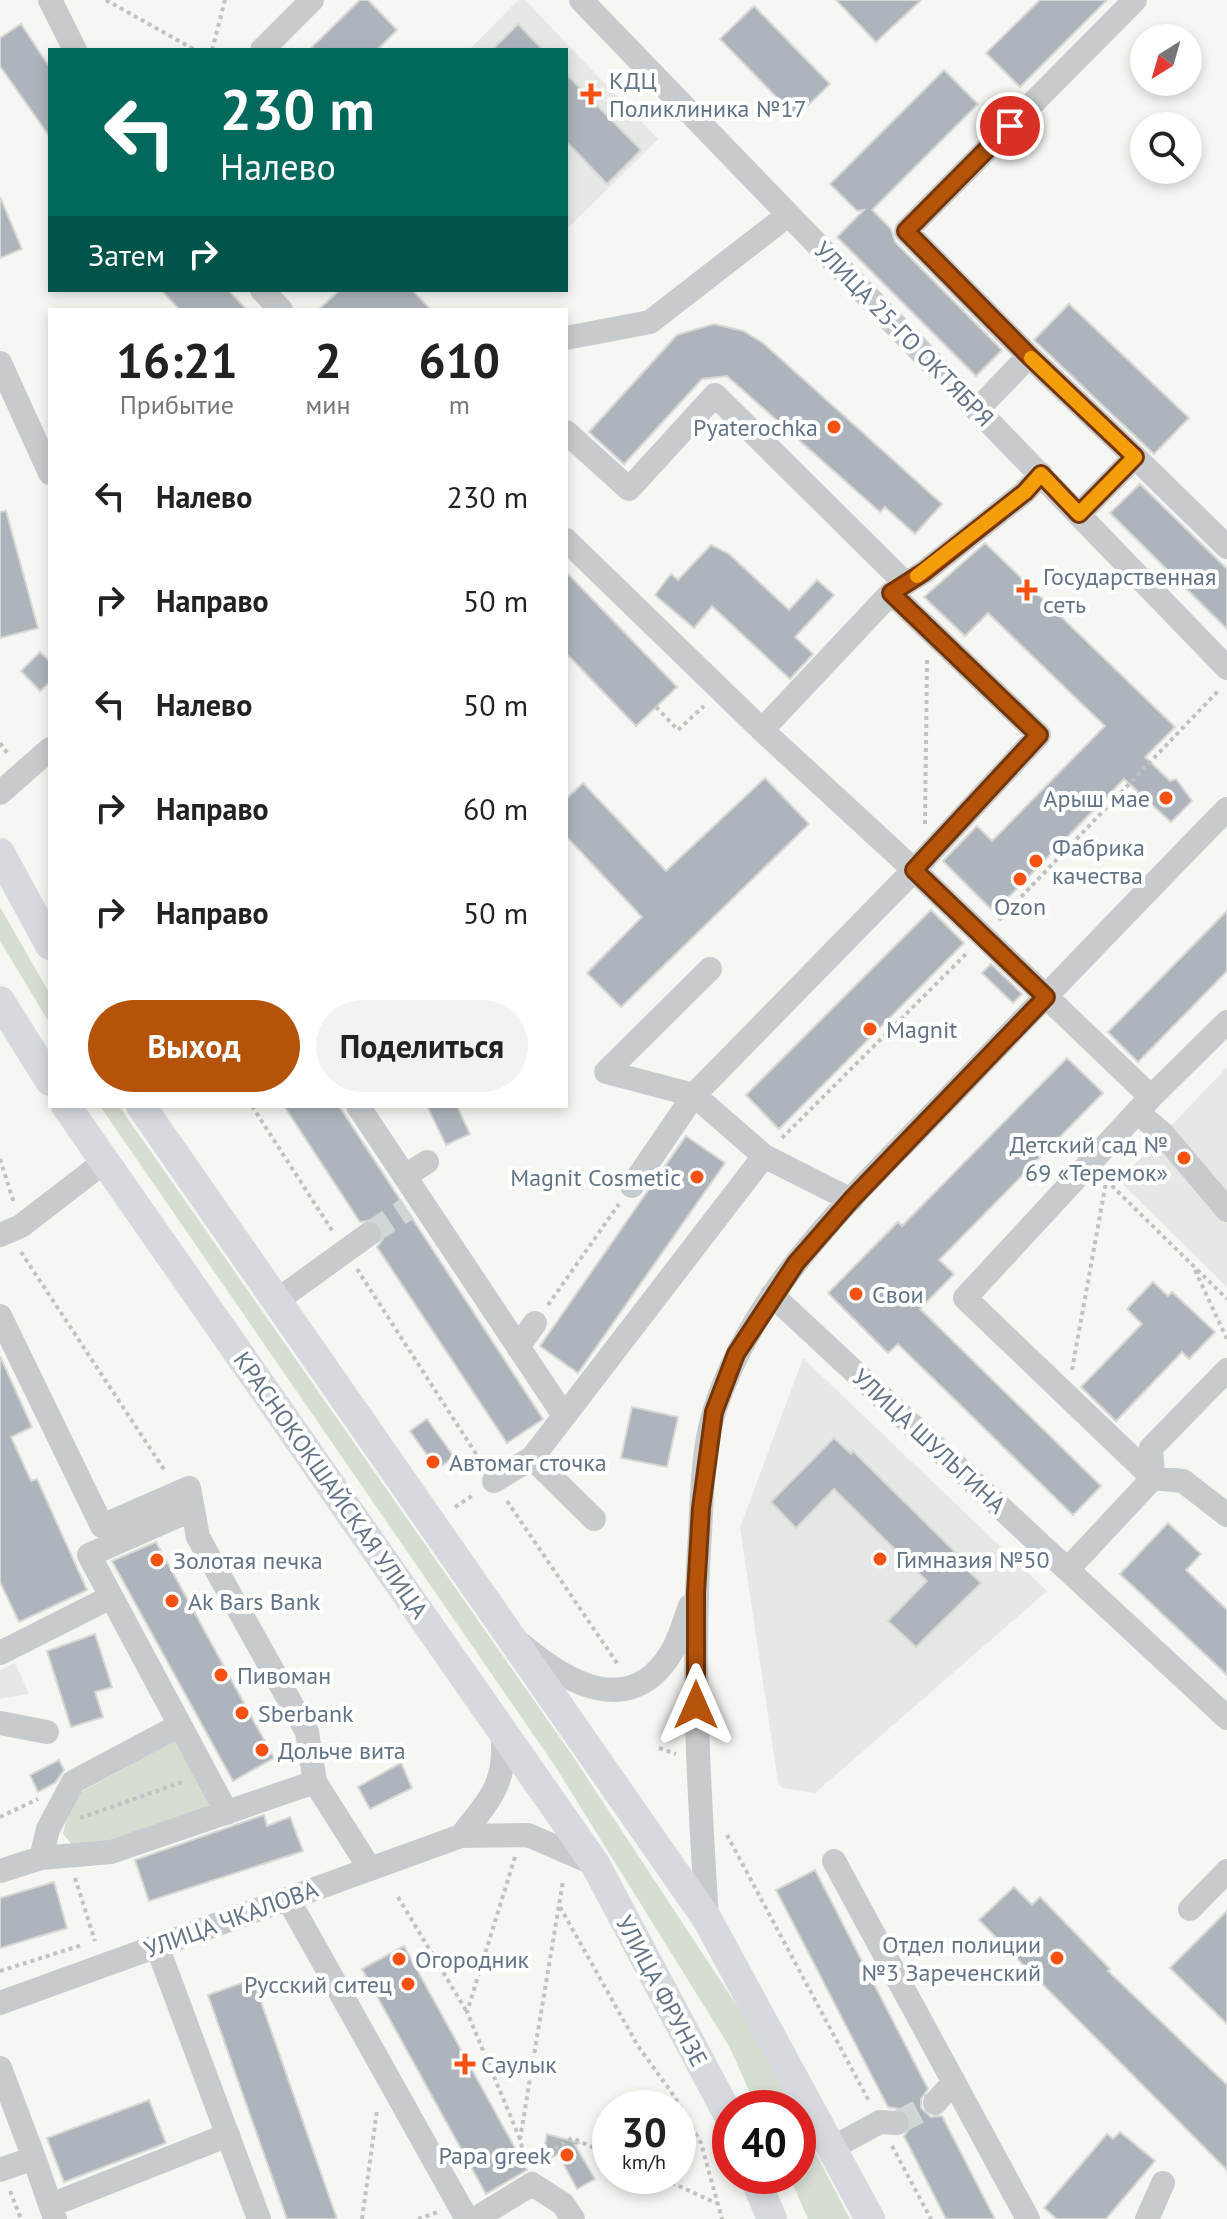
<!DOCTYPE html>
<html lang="ru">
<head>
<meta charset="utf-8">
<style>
	:root { --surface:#fff; --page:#f2f2f2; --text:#222; --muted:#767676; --accent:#b45309 }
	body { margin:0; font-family:"PT Sans",sans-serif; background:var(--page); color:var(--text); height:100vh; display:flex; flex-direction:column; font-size:30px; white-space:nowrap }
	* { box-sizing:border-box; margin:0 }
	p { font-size:26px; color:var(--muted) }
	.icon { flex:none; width:44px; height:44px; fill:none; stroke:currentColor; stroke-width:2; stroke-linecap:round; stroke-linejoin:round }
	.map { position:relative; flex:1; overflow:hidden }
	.details { position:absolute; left:48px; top:308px; width:520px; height:800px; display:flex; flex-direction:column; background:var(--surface); border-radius:0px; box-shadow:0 4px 12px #0003 }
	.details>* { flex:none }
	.banner { position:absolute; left:48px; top:48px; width:520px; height:244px; border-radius:0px; box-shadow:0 4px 12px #0003; background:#00695c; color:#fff; overflow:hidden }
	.needle { width:52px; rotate:217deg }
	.buttons { position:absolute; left:1130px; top:24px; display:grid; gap:16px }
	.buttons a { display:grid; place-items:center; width:72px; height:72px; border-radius:50%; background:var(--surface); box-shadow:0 4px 12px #0003; font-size:40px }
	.speed { position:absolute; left:592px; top:2090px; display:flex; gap:16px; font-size:40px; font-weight:700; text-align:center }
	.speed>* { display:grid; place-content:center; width:104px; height:104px; border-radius:50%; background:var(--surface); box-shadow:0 4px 12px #0003; line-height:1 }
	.speed small { font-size:20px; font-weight:400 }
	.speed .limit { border:12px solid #d22; background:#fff; color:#111 }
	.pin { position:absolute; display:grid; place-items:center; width:68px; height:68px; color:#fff; margin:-34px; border:4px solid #fff; border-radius:50%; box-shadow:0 2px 8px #0007 }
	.me { position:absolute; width:88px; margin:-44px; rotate:0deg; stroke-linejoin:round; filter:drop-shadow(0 0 6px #0008) }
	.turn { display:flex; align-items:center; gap:28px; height:168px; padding:0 40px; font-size:36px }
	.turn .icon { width:104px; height:104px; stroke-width:2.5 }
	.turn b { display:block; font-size:56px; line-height:68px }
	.then { display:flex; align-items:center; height:76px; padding:0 40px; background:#0003; gap:16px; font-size:30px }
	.eta { display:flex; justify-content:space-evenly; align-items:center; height:136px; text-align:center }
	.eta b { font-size:48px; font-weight:800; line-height:56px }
	.action { display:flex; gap:16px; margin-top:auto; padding:16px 40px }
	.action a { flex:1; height:92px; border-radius:48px; background:var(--accent); color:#fff; font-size:32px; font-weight:800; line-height:92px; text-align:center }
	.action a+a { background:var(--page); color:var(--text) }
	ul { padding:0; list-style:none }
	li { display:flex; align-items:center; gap:24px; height:104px; padding:0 40px }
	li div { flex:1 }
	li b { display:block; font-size:30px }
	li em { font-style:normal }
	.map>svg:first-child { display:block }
</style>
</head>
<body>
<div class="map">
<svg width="1227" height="2219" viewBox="0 0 1227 2219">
	<rect width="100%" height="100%" fill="#f6f6f2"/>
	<path fill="#e6e8e5" d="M518 0H525L658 139 566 230V50H469Z
		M1227 1067V1287L1119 1181Z
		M803 1358 1047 1591 815 1793 782 1788 778 1782 740 1528Z
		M15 1663 29 1694 0 1699V1670Z"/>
	<path fill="#d6ded2" d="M0 907 50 994V1024L0 941Z
		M100 1106H119L572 1755 749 2024 793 2108H757L729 2046 555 1766Z
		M178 1739 215 1809 112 1847H74L63 1834 72 1797Z
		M798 2118 845 2210 850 2219H808L789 2176H798Z"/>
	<path fill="#adb4bb" stroke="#d7d7d5" stroke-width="2" d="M360 0H368L397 30 377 50H309Z
		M836 0H921L876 42Z
		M1040 0H1107L1020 87 986 53Z
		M754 6 830 84 796 117 720 39Z
		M21 24 50 68V137L0 66V38Z
		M518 24 543 50H492Z
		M944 70 978 104 872 210 891 229 895 242 1002 350 976 376 837 237 864 210 857 211 830 184Z
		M566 74 641 150 607 184 566 141Z
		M0 197 22 249 0 258Z
		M161 290H228L247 310H180Z
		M340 290H412L431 310H318Z
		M1069 304 1189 418 1154 454 1034 340Z
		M714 324 743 331 763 343 942 504 915 534 885 507 880 512 727 376 702 379 624 464 589 432 677 335Z
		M1140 484 1227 569V629L1110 513Z
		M6 511 38 628 0 638V512Z
		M985 543 1175 727 1145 757 1170 781 1176 779 1192 801 1171 822 1124 779 994 912 943 861 977 826 992 841 1105 726 988 613 965 636 924 597Z
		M711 545 729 554 789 610 817 580 834 595 795 637 813 654 790 679 712 606 694 628 655 595 671 574 678 580Z
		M566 572 677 687 636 726 566 653Z
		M40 652 50 662V682L40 691 21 671Z
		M765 778 809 824 621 1007 587 973 642 917 566 836V799L583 783 666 871Z
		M931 910 964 943 779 1129 746 1095Z
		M1227 911V971L1138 1062 1108 1032Z
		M991 964 1022 994 1013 1003 982 973Z
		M1067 1058 1103 1093 939 1260 954 1274 920 1309 1101 1486 1073 1515 898 1344 888 1353 828 1293 898 1222 902 1226Z
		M284 1106H339L543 1419 507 1443 377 1247 383 1239 382 1226 374 1220 360 1222Z
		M427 1106H457L470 1134 446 1145Z
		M686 1136 725 1163 578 1373 540 1346Z
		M1153 1282 1168 1296 1172 1292 1215 1332 1189 1359 1182 1352 1116 1421 1081 1387 1142 1324 1127 1309Z
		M0 1356 32 1427 11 1437 31 1481 37 1479 87 1590 19 1622 0 1582Z
		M632 1407 678 1417 667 1467 621 1458Z
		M427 1419 454 1457 437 1469 410 1431Z
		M834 1438 851 1454 853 1451 968 1565 965 1568 981 1583 916 1647 888 1621 927 1581 834 1489 796 1528 771 1502Z
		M1168 1523 1201 1554 1186 1570 1227 1610V1675L1120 1574Z
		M156 1542 274 1758 233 1781 112 1561Z
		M95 1634 112 1687 95 1692 103 1717 71 1727 47 1651Z
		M59 1760 64 1770 55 1783 38 1792 30 1775Z
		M401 1763 412 1788 370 1809 358 1787Z
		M264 1815 267 1826 290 1817 303 1851 149 1901 135 1860Z
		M815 1870 928 2089 921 2099V2108L931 2117 942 2116 995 2219H946L904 2136 912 2125 910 2116 905 2110 888 2107 776 1890Z
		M54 1882 67 1928 0 1948V1898Z
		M1014 1887 1032 1905 1040 1897 1110 1969 1108 1971 1227 2085V2170L979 1920Z
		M1227 1911V2024L1170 1968Z
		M404 1946 527 2170 486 2194 362 1969Z
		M253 1979 337 2219H287L242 2092 208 1995Z
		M149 2100 166 2143 64 2182 47 2138Z
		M1120 2132 1155 2161 1106 2219H1057L1044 2208 1107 2134 1113 2139Z
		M547 2134 579 2143 575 2145 595 2179 577 2189 558 2154 541 2164Z"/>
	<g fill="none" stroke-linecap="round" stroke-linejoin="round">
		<path stroke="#d1d6d7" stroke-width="24" stroke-dasharray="24 12" stroke-linecap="butt" d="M369 1234 407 1209
			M897 2123 935 2103"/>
		<path stroke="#c0c2c4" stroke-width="4" stroke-dasharray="4 4" stroke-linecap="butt" d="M106 0 195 50
			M212 50 225 0
			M656 707 678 730 704 706
			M0 743 8 754
			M925 824 927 660
			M999 920 1220 689
			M252 1106 333 1232
			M782 1138 968 952
			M0 1159 14 1203
			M1106 1180 1227 1299
			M21 1252 165 1471
			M357 1269 480 1460
			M1195 1270 1227 1339
			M548 1305 619 1204
			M1072 1370 1106 1182
			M507 1501 619 1666
			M455 1507 475 1494
			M659 1748 676 1754
			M0 1817 38 1799
			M80 1818 185 1781
			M727 1835 870 2103
			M515 1857 467 2012 520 2139
			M75 1878 95 1941
			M398 1897 467 2012
			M560 1907 638 2046 674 2096 701 2143 722 2219
			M0 1971 82 1945
			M892 2146 931 2219
			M541 2157 572 2138 610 2155
			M526 2163 520 2139 563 1881
			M657 2176 716 2203
			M10 2191 21 2219
			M362 2219 377 2110
			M418 2219 438 2212"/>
		<path stroke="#c8cbce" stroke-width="24" d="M50 0 75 50
			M581 0 1227 668
			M262 50 312 0
			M262 290 281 310
			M566 338 650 322 788 215
			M1029 356 906 231 1135 0
			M0 363 50 473
			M977 410 1029 356 1135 457 1079 514
			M566 432 629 489 715 395 904 582
			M1135 457 1227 547
			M566 540 762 730
			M891 593 1039 735 914 870 1151 1097 965 1298 1153 1478 1068 1569
			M0 793 50 749
			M1151 1097 1227 1022
			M358 1106 563 1414
			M1137 1112 1163 1134 1227 1210
			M764 1156 694 1095 914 870 762 730 891 593 924 572 1025 492 1041 474
			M405 1176 427 1162
			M632 1186 694 1095 606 1072 710 969
			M0 1235 21 1226 104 1162
			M772 1295 1227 1718
			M275 1302 369 1234
			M0 1316 102 1526 189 1488 198 1537 307 1732 315 1782
			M518 1347 535 1323
			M1227 1370 1151 1448 1153 1478 1183 1481 1227 1515
			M532 1458 594 1519
			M494 1481 532 1458 764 1156 851 1200
			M191 1510 89 1555 227 1813
			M522 1645C568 1684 631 1719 671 1653 680 1639 684 1621 690 1606
			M0 1653 111 1597
			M0 1723 47 1732
			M461 1836C492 1797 508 1781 502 1730
			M41 1858 48 1829 73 1782 180 1725
			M834 1861 1028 2219
			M0 1871 41 1858 111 1852 315 1782 370 1869
			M288 1899 467 2219
			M1190 1909 1227 1871
			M707 1919C699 1790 691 1662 700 1533 702 1494 703 1446 715 1409 757 1279 867 1184 958 1088 1048 994 1137 901 1227 809
			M157 1946 259 2219
			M0 2003 461 1836 528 1835 595 1864
			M0 2068 34 2158 0 2170
			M935 2103 954 2082
			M832 2148 880 2122 897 2123
			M34 2158 55 2219
			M51 2205 228 2135
			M475 2219 532 2184 563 2204 573 2219
			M1147 2219 1163 2183"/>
		<path stroke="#d6dadf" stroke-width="30" d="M0 853 50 945
			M0 1001 50 1081
			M66 1106 595 1864 730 2118
			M141 1106 707 1919 870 2219
			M754 2176 772 2219"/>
	</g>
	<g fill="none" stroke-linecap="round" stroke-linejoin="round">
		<g stroke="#753606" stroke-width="20">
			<path id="route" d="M696 1705V1593L701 1508 714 1412 736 1354 796 1263 851 1200 1046 997 914 870 1039 735 891 593 924 572 1025 492 1041 474 1079 514 1135 457 1029 356 906 231 1010 126"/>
		</g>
		<use href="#route" stroke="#b45309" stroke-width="14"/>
		<path stroke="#f59e0b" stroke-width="14" d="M917 576 1025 492 1041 474 1079 514 1135 457 1031 358"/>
	</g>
	<g fill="#f55112" stroke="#fff" stroke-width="3">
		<path d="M587 82h8v8h8v8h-8v8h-8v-8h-8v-8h8z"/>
		<circle cx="834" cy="427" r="8"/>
		<path d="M1023 578h8v8h8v8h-8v8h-8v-8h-8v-8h8z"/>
		<circle cx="1166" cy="798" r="8"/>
		<circle cx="1036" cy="861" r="8"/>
		<circle cx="1020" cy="879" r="8"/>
		<circle cx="870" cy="1029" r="8"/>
		<circle cx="1184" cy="1158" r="8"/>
		<circle cx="697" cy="1177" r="8"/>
		<circle cx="856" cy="1294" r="8"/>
		<circle cx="433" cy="1462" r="8"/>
		<circle cx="880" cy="1559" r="8"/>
		<circle cx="157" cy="1560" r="8"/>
		<circle cx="172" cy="1601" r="8"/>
		<circle cx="221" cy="1675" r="8"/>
		<circle cx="242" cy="1713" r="8"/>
		<circle cx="262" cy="1750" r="8"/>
		<circle cx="1057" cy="1958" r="8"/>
		<circle cx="399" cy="1959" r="8"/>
		<circle cx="408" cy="1984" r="8"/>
		<path d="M461 2052h8v8h8v8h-8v8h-8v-8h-8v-8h8z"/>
		<circle cx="567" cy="2155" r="8"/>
	</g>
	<g text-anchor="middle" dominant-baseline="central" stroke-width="8" stroke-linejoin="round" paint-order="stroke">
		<g font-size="24" fill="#627486" stroke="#fff" text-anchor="start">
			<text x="609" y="80">КДЦ<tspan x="609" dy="28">Поликлиника №17</tspan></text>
			<text x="818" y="427" text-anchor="end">Pyaterochka</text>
			<text x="1043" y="576">Государственная<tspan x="1043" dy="28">сеть</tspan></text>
			<text x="1150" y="798" text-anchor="end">Арыш мае</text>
			<text x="1052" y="847">Фабрика<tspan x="1052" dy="28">качества</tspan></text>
			<text x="1020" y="906" text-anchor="middle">Ozon</text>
			<text x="886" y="1029">Magnit</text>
			<text x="1168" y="1144" text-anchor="end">Детский сад №<tspan x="1168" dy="28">69 «Теремок»</tspan></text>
			<text x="681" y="1177" text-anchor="end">Magnit Cosmetic</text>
			<text x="872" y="1294">Свои</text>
			<text x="449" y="1462">Автомаг сточка</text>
			<text x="896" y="1559">Гимназия №50</text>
			<text x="173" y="1560">Золотая печка</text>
			<text x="188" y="1601">Ak Bars Bank</text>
			<text x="237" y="1675">Пивоман</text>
			<text x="258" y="1713">Sberbank</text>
			<text x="278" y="1750">Дольче вита</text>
			<text x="1041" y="1944" text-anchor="end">Отдел полиции<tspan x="1041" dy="28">№3 Зареченский</tspan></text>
			<text x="415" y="1959">Огородник</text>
			<text x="392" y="1984" text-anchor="end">Русский ситец</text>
			<text x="481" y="2064">Саулык</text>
			<text x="551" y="2155" text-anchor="end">Papa greek</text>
		</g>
		<g font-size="24" fill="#627486" stroke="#fff">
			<text transform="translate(904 334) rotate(46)">УЛИЦА 25-ГО ОКТЯБРЯ</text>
			<text transform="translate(929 1441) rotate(43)">УЛИЦА ШУЛЬГИНА</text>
			<text transform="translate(331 1485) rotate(55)">КРАСНОКОКШАЙСКАЯ УЛИЦА</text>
			<text transform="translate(231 1919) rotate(-20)">УЛИЦА ЧКАЛОВА</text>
			<text transform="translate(662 1991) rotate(62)">УЛИЦА ФРУНЗЕ</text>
		</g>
	</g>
</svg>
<div class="buttons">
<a><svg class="needle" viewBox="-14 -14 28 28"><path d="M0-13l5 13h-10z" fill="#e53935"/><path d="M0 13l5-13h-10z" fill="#767676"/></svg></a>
<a><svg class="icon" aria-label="search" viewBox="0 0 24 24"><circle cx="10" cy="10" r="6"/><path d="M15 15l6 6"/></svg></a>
</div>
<div class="speed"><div>30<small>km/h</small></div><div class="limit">40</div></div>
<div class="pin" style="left:1010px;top:126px;background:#d93025"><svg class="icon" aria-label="arrive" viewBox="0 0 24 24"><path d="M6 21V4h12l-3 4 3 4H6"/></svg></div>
<svg class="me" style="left:696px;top:1705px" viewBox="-20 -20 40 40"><path d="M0-17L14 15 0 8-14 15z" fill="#b45309" stroke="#fff" stroke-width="4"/></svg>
<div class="banner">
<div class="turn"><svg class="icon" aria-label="left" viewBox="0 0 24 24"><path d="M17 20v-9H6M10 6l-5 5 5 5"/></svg><div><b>230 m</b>Налево</div></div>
<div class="then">Затем<svg class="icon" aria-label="right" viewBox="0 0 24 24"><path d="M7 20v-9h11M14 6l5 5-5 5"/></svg></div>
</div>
<section class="details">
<div class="eta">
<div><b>16:21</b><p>Прибытие</p></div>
<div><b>2</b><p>мин</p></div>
<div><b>610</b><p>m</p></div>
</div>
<ul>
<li><svg class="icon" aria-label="left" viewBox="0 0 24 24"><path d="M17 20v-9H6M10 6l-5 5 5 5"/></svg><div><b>Налево</b></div><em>230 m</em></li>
<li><svg class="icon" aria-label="right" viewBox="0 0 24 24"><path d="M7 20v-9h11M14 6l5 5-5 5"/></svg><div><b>Направо</b></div><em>50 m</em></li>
<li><svg class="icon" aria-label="left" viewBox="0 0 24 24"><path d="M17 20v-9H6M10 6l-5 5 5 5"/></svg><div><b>Налево</b></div><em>50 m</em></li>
<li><svg class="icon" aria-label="right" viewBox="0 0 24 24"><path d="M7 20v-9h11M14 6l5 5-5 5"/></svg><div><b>Направо</b></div><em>60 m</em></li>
<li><svg class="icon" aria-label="right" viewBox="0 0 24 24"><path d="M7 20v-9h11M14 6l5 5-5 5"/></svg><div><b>Направо</b></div><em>50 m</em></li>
</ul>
<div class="action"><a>Выход</a><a>Поделиться</a></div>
</section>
</div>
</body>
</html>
